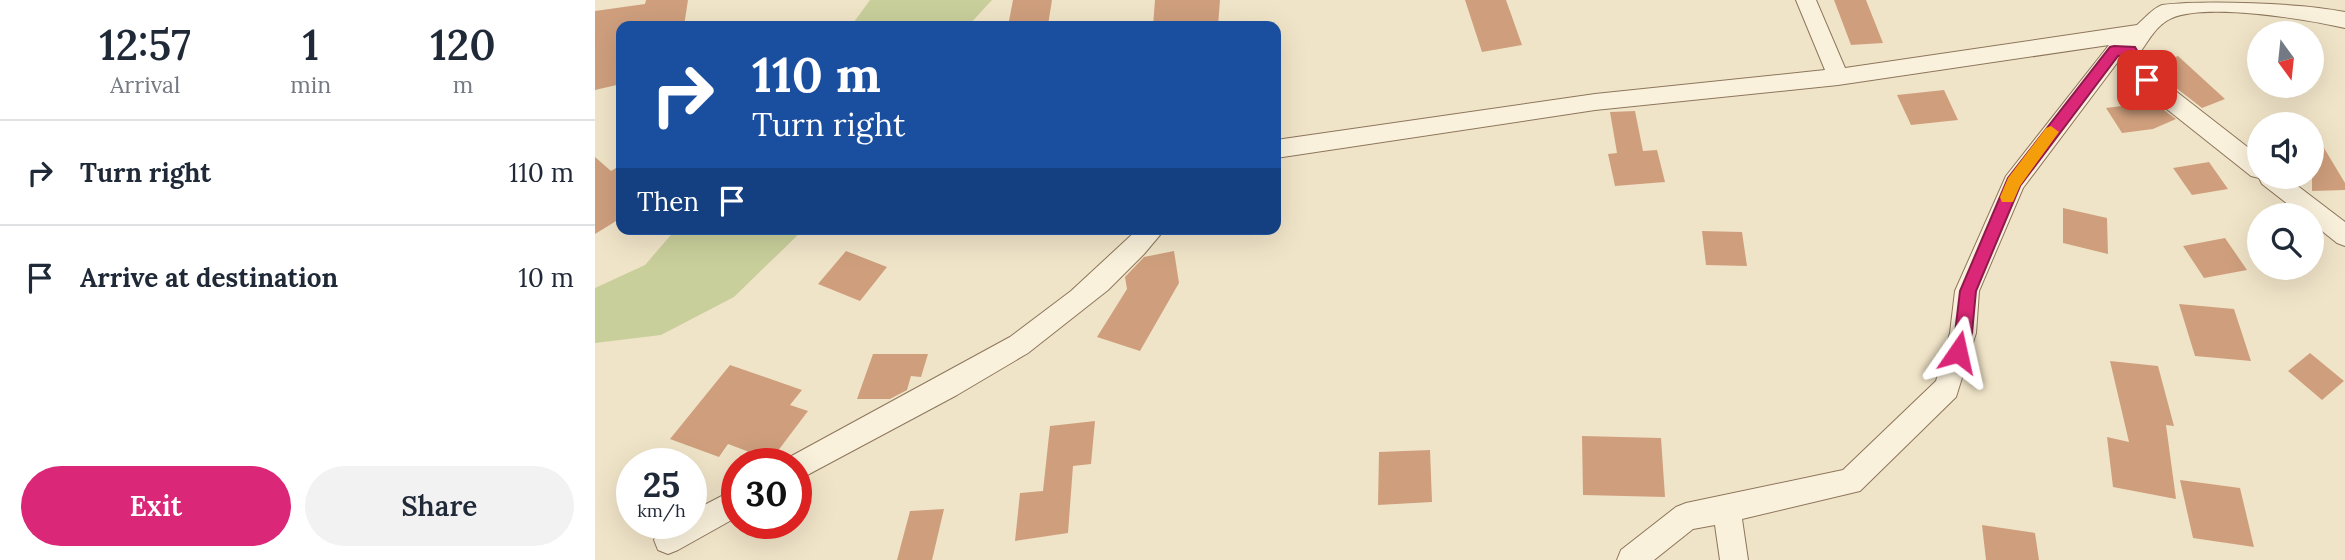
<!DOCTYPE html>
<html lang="en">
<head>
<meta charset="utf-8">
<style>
	:root { --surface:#fff; --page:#f2f2f3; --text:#1f2937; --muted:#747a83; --line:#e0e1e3; --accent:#db2777 }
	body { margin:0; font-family:Lora,serif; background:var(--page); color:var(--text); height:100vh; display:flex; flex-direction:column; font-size:26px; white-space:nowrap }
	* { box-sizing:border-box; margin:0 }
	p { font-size:23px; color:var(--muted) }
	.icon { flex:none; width:38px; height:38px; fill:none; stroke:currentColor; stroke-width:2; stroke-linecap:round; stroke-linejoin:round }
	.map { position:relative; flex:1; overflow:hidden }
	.panel { display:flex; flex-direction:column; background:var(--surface); width:595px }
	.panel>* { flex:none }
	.top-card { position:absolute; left:21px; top:21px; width:665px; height:214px; border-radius:14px; box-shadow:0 7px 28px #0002; background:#1a4fa0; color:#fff; overflow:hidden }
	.needle { width:46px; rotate:165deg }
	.controls { position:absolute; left:1652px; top:21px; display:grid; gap:14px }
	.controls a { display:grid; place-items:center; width:77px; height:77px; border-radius:50%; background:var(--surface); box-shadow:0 7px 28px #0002; font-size:35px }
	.speed { position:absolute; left:21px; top:448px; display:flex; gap:14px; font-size:35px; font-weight:700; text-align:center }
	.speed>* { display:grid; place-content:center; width:91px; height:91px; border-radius:50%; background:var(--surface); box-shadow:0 7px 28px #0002; line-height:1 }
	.speed small { font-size:18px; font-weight:400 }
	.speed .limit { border:10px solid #d22; background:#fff; color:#111 }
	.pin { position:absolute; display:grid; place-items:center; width:60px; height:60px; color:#fff; margin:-30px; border-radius:14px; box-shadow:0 4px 10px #0006 }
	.me { position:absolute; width:77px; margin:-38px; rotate:11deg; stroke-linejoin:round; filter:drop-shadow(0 0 5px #0008) }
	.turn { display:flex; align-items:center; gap:24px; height:147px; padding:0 21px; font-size:32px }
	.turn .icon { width:91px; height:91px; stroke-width:2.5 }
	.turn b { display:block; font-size:49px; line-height:60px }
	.then { display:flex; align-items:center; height:66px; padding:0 21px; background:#0003; gap:14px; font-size:26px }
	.eta { display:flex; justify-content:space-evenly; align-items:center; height:119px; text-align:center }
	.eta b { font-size:42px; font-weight:600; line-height:49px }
	.cta { display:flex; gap:14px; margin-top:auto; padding:14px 21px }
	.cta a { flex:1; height:80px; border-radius:42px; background:var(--accent); color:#fff; font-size:28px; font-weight:600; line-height:80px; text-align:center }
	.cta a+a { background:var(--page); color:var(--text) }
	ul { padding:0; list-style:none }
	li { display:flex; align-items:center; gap:21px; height:105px; padding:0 21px; border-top:2px solid var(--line) }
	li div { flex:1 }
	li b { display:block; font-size:26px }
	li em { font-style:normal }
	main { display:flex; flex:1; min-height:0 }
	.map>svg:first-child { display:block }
</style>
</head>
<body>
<main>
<section class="panel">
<div class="eta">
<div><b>12:57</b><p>Arrival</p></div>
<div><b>1</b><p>min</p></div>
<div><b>120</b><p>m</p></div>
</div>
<ul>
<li><svg class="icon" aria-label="right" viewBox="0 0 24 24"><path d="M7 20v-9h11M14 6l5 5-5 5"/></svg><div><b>Turn right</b></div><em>110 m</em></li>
<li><svg class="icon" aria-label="arrive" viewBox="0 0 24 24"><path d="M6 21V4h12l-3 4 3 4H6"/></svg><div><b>Arrive at destination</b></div><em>10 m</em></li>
</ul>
<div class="cta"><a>Exit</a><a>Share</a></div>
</section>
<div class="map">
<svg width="1750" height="560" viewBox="0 0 1750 560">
	<rect width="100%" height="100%" fill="#f0e4c8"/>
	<path fill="#c9cf9b" d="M275 0H397L373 26H256Z
		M81 229H209L139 297 66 335 0 343V288L50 265Z"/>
	<path fill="#cf9f7d" d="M51 0H93L89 26H26V84L0 90V11L50 4Z
		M418 0H457L453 25 413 26Z
		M560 0H625L623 26H558Z
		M870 0H911L927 45 887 52Z
		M1239 0H1271L1288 43 1256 45Z
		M1583 56 1630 99 1607 108 1562 73 1558 66Z
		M1349 90 1363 120 1316 125 1302 95Z
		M1558 102 1581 119 1558 129 1527 133 1511 108Z
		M1040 111 1048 151 1062 150 1070 182 1020 186 1013 154 1022 153 1015 112Z
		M1717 128 1750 183V190L1717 191Z
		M0 157 16 171 26 165V218L0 234Z
		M1614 162 1633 189 1597 195 1578 168Z
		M1468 208 1512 218 1513 254 1468 243Z
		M1107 231 1147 232 1152 266 1111 265Z
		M1630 238 1652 270 1609 278 1588 246Z
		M251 251 292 267 265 301 223 284Z
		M579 251 584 283 545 351 502 337 532 289 530 277 549 257Z
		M1584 304 1639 309 1656 361 1600 356Z
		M1715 353 1749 381 1727 400 1693 371Z
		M278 354H333L326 377 316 376 312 390 295 399H262Z
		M1515 361 1563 366 1579 426 1571 425 1581 499 1518 487 1512 437 1534 442Z
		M135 365 207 390 195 405 213 411 176 460 133 444 124 457 75 439Z
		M500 421 496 464 478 466 473 533 420 541 425 493 448 491 455 426Z
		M987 436 1066 438 1070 497 988 495Z
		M835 450 837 502 783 505 784 452Z
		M1585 480 1645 488 1659 547 1598 538Z
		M349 509 337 560H302L315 511Z
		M1387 525 1440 533 1444 560H1391Z"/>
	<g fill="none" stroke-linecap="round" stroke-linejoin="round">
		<g stroke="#8d765c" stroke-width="2">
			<path id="minor" d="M1201 0H1221L1250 68 1542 25C1550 18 1557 9 1567 5 1610 0 1706 3 1750 12V28C1711 19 1613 3 1577 18 1562 24 1554 40 1546 51L1560 75 1664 156V177H1691L1750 222V246L1742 243 1717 223V215H1707L1667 184 1664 178 1656 176 1544 87 1529 59H1525L1428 188 1384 291 1381 333 1361 397 1265 491 1147 519 1153 560H1125L1120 525 1098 529 1059 560H1022L1026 550 1081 507 1091 503 1248 470 1341 381 1355 333 1360 291 1411 176 1514 45 1243 85 1000 110 681 158V140L1000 94 1230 70Z
				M543 229H570L549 254 513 290 433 353 362 395 201 481V464H189L191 459 415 337 476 291Z
				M142 488V517L83 550 73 554 63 550 59 540C66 522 79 523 96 523V512Z"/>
		</g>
		<use href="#minor" fill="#faf1dc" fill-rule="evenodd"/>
	</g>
	<path fill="#db2777" stroke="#8e194d" stroke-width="2" d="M1519 46 1540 47 1559 80 1552 86 1547 84 1531 56H1523L1425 186 1381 291 1377 333 1369 357 1363 359 1357 357 1355 352 1360 333 1365 291 1413 178 1515 47Z"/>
	<path fill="#f59e0b" d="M1456 126 1464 132 1461 136 1425 186 1418 202H1407L1405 197 1413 178 1451 128Z"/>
</svg>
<div class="controls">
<a><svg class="needle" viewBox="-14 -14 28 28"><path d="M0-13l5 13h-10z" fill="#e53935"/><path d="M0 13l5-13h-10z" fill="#747a83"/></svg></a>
<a><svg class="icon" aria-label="sound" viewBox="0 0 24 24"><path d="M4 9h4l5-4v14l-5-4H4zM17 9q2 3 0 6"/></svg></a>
<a><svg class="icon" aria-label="search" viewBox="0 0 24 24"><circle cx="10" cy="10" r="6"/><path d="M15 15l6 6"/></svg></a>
</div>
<div class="speed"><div>25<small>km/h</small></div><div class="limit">30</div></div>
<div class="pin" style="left:1552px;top:80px;background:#d93025"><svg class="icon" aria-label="arrive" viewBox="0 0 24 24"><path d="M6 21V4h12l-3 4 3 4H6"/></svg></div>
<svg class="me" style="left:1363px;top:352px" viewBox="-20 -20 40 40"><path d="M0-17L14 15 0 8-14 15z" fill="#db2777" stroke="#fff" stroke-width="4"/></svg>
<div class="top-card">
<div class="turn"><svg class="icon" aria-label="right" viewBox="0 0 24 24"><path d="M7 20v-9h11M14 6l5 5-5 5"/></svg><div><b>110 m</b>Turn right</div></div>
<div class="then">Then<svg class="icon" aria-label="arrive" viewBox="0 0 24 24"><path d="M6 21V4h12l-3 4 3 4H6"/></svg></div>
</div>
</div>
</main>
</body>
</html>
